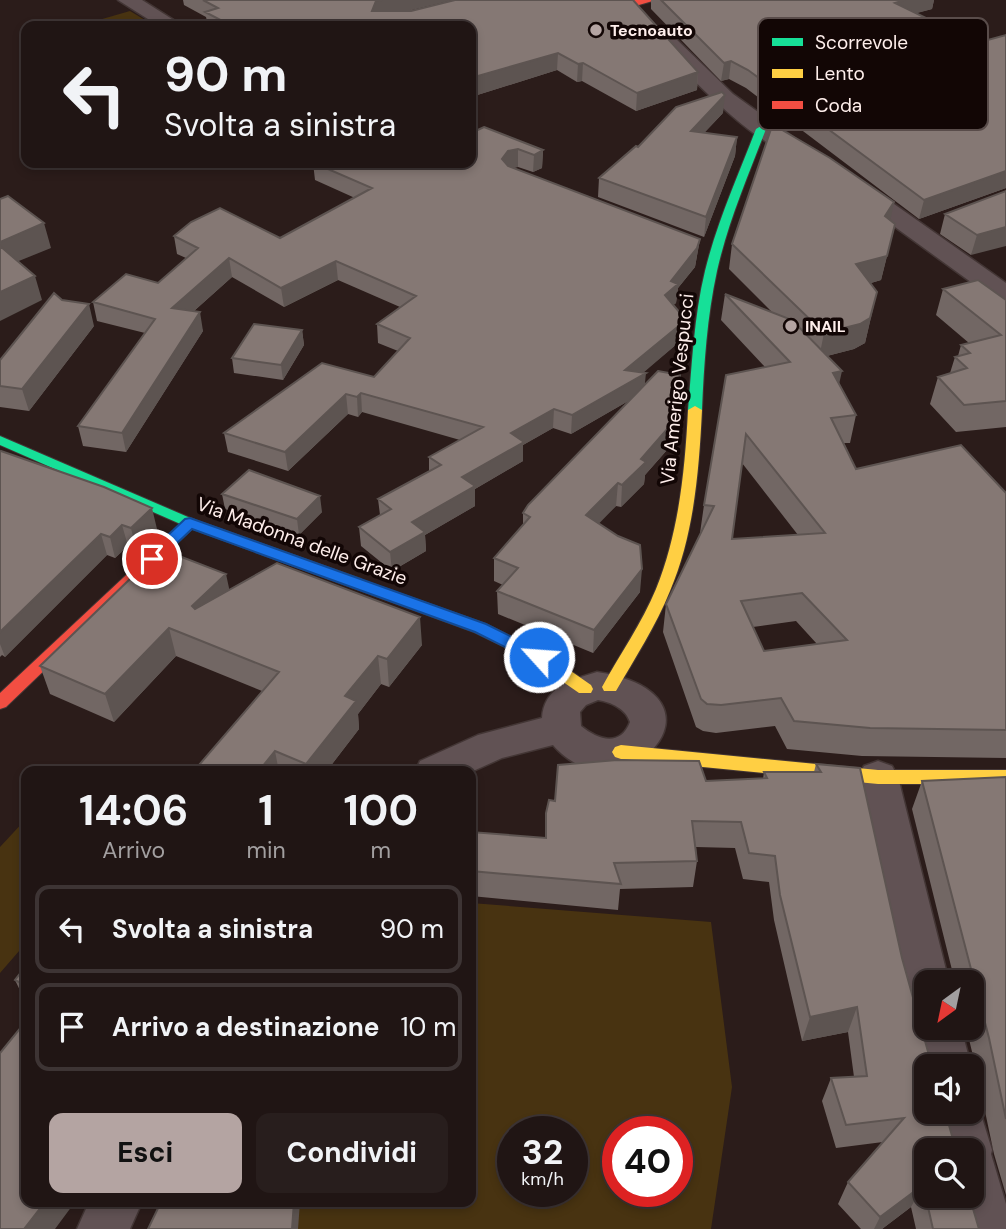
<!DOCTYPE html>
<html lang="it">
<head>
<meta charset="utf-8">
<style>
	:root { --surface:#201514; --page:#281e1d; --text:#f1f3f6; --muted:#a29fa0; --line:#3d3434; --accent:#b4a4a2 }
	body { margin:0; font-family:"DM Sans",sans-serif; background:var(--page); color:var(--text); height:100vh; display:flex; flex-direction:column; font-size:26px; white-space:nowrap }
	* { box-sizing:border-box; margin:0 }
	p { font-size:23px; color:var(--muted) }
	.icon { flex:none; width:38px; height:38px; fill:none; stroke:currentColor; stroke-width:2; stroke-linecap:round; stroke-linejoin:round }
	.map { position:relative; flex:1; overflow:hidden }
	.panel { position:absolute; left:21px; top:766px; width:455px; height:441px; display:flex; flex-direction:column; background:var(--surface); border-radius:14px; box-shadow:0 4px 10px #0003,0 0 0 2px var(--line) }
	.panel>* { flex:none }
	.banner { position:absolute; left:21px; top:21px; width:455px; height:147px; border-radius:14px; box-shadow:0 4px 10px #0003,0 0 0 2px var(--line); background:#201514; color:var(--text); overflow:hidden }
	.needle { width:46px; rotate:213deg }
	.fabs { position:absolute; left:914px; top:970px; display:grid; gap:14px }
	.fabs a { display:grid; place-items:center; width:70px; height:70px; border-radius:14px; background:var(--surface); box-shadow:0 4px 10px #0003,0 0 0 2px var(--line); font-size:35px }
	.speed { position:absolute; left:497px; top:1116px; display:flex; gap:14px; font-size:35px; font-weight:700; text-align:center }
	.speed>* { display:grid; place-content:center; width:91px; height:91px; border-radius:50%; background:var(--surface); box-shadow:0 4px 10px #0003,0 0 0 2px var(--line); line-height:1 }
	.speed small { font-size:18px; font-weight:400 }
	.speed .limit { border:10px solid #d22; background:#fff; color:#111 }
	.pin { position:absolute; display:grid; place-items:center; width:60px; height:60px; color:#fff; margin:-30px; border:4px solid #fff; border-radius:50%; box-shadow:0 2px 7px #0007 }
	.me { position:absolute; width:77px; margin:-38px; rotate:296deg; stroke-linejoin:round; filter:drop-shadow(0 0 5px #0008) }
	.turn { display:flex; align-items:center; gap:24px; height:147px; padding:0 28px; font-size:32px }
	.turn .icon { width:91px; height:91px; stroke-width:2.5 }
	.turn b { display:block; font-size:49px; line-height:60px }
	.eta { display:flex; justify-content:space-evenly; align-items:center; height:119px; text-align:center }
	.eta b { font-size:42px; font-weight:700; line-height:49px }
	.cta { display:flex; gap:14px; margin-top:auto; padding:14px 28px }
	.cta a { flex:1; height:80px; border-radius:14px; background:var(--accent); color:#111; font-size:28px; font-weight:700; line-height:80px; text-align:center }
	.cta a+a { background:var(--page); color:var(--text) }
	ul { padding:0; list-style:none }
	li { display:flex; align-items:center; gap:21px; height:88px; margin:0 14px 10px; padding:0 14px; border:4px solid var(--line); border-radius:14px }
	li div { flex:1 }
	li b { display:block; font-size:26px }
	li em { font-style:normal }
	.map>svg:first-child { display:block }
</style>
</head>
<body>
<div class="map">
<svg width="1006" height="1229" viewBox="0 0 1006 1229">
	<rect width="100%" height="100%" fill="#2b1c1a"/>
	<path fill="#483311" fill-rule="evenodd" d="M130 11 155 26H78Z
		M26 819V943L0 973V847Z
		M471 903 711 922 732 1087 711 1229H221L224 1202H471ZM513 1132H572V1192H513ZM618 1132H677V1192H618Z"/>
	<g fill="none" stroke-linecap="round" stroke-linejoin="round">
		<g stroke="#433635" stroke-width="3">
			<path id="street" d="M118 0H142L183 26H159Z
				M666 34 673 36 733 94 801 143 804 148 801 153C768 161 682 69 659 44L656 40 659 36Z
				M852 178 860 180 1006 283V303L997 301 844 190 840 185 844 180Z
				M597 672C744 695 620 823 553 745L502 758 471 772H415L420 761 478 735 542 718C544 687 571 680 597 672ZM598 700C611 702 626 709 630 722 620 748 597 739 581 726L580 712 586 705Z
				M878 761 892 766 898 777 949 982H926V1002L911 996 905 982 858 777 864 766Z
				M926 1011V1027H961L971 1066H926V1069L915 1027 922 1012Z
				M971 1093 975 1095 992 1150 991 1154 1006 1204V1229H962L954 1195H971V1150H943L934 1111H971Z
				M89 1202H142L130 1229H77Z"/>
		</g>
		<g stroke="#433635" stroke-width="2">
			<path id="fast" d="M761 126 766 129C748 176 728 222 717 271 707 317 704 364 702 410L695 414 688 410C692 364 694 316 705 271 717 222 738 176 756 129Z
				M0 436 195 520 361 579 364 583 356 588 351 587 185 526 0 445Z"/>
		</g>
		<g stroke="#433635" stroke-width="2">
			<path id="slow" d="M695 406 702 410C699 471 694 535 670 591 656 626 635 658 616 691H604L602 687C620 654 642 623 656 589 679 532 685 470 688 410Z
				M356 578 486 624 545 653 591 685 593 689 591 693H579L533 661 474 632 351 587 348 583 351 579Z
				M621 745 878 770H1006V784H878L621 759 615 757 612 752 615 747Z"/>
		</g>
		<g stroke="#433635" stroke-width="2">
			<path id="jam" d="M625 0H656L632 7Z
				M190 518 195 520 197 523 195 526 6 707 0 709V693L185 520Z"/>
		</g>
		<use href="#street" fill="#615254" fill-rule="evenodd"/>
		<use href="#fast" fill="#16e098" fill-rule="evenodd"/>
		<use href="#slow" fill="#ffcf43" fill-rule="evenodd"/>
		<use href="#jam" fill="#f24e42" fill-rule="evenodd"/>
	</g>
	<path fill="#726764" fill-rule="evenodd" d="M183 0H452L407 11H411L455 0H633L698 72 697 90 636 111 582 81 577 82 557 70 471 97V26H208L206 17 184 5Z
		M651 0H934L932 9 916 13 977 43 1006 35V188L919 219 746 88 729 79 721 81 651 9Z
		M723 113 704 133 737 137 735 156 704 237 598 197 599 178 638 147Z
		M471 133 543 150 542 168 533 172 518 167 513 168 700 239 695 267 678 288 676 303 673 305 686 320 684 338 643 372 645 384 674 442 645 475 644 484 621 507 616 506 598 523 640 592 593 653 498 614 497 591 503 585 494 581V558L523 526V513L630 400 571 434 553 428 523 445V461L475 489V506L425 535 426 551 392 571 361 546 359 527 380 515 378 499 429 471V457L460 440 362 412 358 417 348 414 288 471 228 452 224 433 374 377 398 351 378 343 377 324 400 307 338 280 284 307 232 277 194 311 203 331 126 452 83 446 78 426 145 333 97 321 93 302 158 283 186 258 177 254 174 236 280 238 355 198 315 180 313 163 388 167Z
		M1006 191 971 255 940 234 945 214Z
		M890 220 895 224 881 280 871 283V317L865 343 854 349 827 356 839 384 856 415 850 443H844L856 469 1006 493V758L862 756 787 749 775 726 716 733 703 731 696 727 663 632 666 604 701 533H700L704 505 765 367 721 320 725 294 772 312 729 269 732 244ZM742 463 798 535 732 539ZM796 621 817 644 764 651 753 627Z
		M943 289 1006 300V427L956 432 930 404 938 377 950 373 955 357 958 356 961 345 969 343 936 315Z
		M94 326 29 411 0 407V360Z
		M302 330 304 345 283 380 234 373 232 358Z
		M0 452 157 529 136 549 128 546 115 558 107 555 5 657 2 655 0 657Z
		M222 494 322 512 299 535 225 509Z
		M229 590 422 645 389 687 381 684 358 714 359 729 326 772H193L262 691 176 656 114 722 50 694 40 666Z
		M816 764 860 768 902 958 979 1229H916L911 1207 882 1229H861L838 1204 848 1182 883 1142 836 1148 822 1101 831 1078 854 1077 848 1032 802 1041 774 920 769 882 743 879 735 848 696 847 697 861 693 887 620 889 618 910 471 896V832L545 838 555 801 706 781 763 779 764 772H814Z
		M1006 777V1195L994 1154 975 1064 966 1027H971V982H955L912 809 922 781Z
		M26 966V1003L15 980Z"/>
	<path fill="#5d5451" d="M382 0H452L377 18 372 11 376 1Z
		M905 0H934L932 9 892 20 895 3Z
		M558 53 557 70 471 97V78Z
		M731 61 729 79 721 81 724 63Z
		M583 63 582 81 577 82 578 64Z
		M698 72 697 90 636 111 637 93Z
		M725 95 723 113 689 149 691 131Z
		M737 137 735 156 704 237 706 217Z
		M518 149V167L508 168 502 159 508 151Z
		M543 150 542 168 533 172 534 155Z
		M1006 171V188L919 219 924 200Z
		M894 202 889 227 885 216Z
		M44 223 51 248 4 267 0 254V242Z
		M895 224 881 280 850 289 856 264Z
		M1006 227V246L971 255 977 235Z
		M700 239 695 267 678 288 676 303 663 314 665 295 671 281Z
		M229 258 232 277 176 327 172 308Z
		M336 261 338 280 284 307 281 288Z
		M35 276 42 300 0 321V292Z
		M877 292 865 343 854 349 819 358 824 333Z
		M89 304 94 326 29 411 22 389Z
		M200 312 203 331 126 452 122 433Z
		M686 320 684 338 636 379 646 373 644 392 571 434 572 415Z
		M302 330 304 345 283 380 281 365Z
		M842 371 836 398 833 373Z
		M361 393 362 412 358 417 357 397Z
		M346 394 348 414 288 471 285 452Z
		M554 409 553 428 523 445V461L475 489V506L425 535 426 551 392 571 390 552 412 522 511 433Z
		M676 419 674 442 645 475 644 484 621 507 622 485 641 459Z
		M618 483 616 506 585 538 586 515Z
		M320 496 322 512 299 535 297 519Z
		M152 508 157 529 136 549 131 528Z
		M122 525 128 546 115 558 110 537Z
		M101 534 107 555 5 657 0 644V632Z
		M642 569 640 592 593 653 594 630Z
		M226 574 232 602 199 634 192 606Z
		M420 617 422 645 389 687 387 659Z
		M169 628 176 656 114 722 105 694Z
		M378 656 381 684 358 714 359 729 326 772H307L306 764 345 696Z
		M275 751 279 772H258Z
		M857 1007 848 1032 802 1041 810 1017Z
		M923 1185 911 1207 882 1229H874L880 1217Z
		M45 1202H75L55 1229H24Z
		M294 1202H300L298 1229H292Z"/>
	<path fill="#857874" stroke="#5d5451" stroke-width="2" fill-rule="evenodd" d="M203 0H382L376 1 372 11H411L455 0H633L698 72 637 93 583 63 578 64 558 53 471 78V26H232L205 12 218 8Z
		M661 0H905L895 3 977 43 1006 35V171L924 200 748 70 731 61 724 63Z
		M722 92 725 95 691 131 737 137 706 217 599 178 636 146 638 147 676 107Z
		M484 127 543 150 534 155 518 149 508 151 502 159 508 166 700 239 697 248 671 281 678 284 665 295 686 320 625 370 646 373 572 415 554 409 511 433 524 442 462 477 475 486 412 522 425 532 390 552 359 527 391 509 378 499 441 465 429 457 483 427 361 393 357 397 346 394 285 452 224 433 322 363 374 377 410 338 377 324 416 296 336 261 281 288 229 258 172 308 200 312 122 433 78 426 155 319 93 302 126 274 158 283 198 248 174 236 191 222 220 208 280 238 372 188 314 163H377L388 167 399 163H471V133Z
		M777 127 830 158 894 202 885 216 895 224 887 256 856 264 877 292 870 318 860 324 824 333 732 244 771 129Z
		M1006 191V227L977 235 945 214Z
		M8 196 44 223 0 242V199Z
		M0 246 35 276 0 292Z
		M978 280 1006 300V401L964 405 938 377 967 368 955 357 970 353 961 345 1001 335 943 289Z
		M54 293 62 300 89 304 22 389 0 386V360Z
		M725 294 792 320 842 371 833 373 856 415 831 418 856 469 961 445 1006 493V730L870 728 794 721 781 698 721 705 707 704 701 699 666 604 714 506 704 505 726 375 790 362ZM746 434 825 533 732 539ZM802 593 847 640 764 651 741 601Z
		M254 324 302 330 281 365 232 358Z
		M658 371 680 375 676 419 641 459 646 462 622 485 618 483 586 515 618 536 640 545 642 569 594 630 497 591 518 568 494 558 530 517 523 513 528 505Z
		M1 451 104 487 152 508 131 528 122 525 110 537 101 534 0 632V452Z
		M249 470 320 496 297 519 222 494Z
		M161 549 226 574 192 606 195 609 277 563 420 617 387 659 378 656 345 696 356 701 306 764 275 751 258 772H193L279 672 169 628 105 694 40 666Z
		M617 760 699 761 706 781 767 778 764 772H821L816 764 860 768 902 958 932 1066H926V1111H945L956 1150H926V1195H969L979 1229H933L923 1185 880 1217 848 1182 904 1118 846 1125 831 1078 867 1076 857 1007 810 1017 780 895 775 856 749 853 741 822 692 821 697 861 614 863 621 884 471 871V832L546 838V813L549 800 555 801 558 765Z
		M1006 777V1119L989 1038 922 781Z
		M26 966V986L15 980Z
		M26 1021V1202H45L24 1229H0V1053Z
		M161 1202H294L292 1229H148Z"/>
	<path fill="#1a73e8" stroke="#114b97" stroke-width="2" d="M190 518 486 624 544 653 547 657 539 663 533 661 475 632 192 529 157 562H147L144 559 147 555 185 519Z"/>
	<g fill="#b4a4a2" stroke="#120605" stroke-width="2.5">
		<circle cx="596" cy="30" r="7"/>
		<circle cx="791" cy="326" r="7"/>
	</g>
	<g text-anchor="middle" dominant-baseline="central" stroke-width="7" stroke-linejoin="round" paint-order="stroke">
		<g font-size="16" font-weight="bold" fill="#feeeeb" stroke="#120605" text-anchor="start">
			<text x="610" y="30">Tecnoauto</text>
			<text x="805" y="326">INAIL</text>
		</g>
		<g font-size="19" fill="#feeeeb" stroke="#120605">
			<text transform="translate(677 389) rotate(-84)">Via Amerigo Vespucci</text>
			<text transform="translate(302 541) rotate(20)">Via Madonna delle Grazie</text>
		</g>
	</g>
	<rect x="758" y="18" width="230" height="112" rx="10" fill="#120605" stroke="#594c4a" stroke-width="2"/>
	<rect x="772" y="38" width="31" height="8" fill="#16e098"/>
	<rect x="772" y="69" width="31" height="9" fill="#ffcf43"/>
	<rect x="772" y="101" width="31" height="8" fill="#f24e42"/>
	<g font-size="19" fill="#feeeeb">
		<text x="815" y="49">Scorrevole</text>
		<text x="815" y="80">Lento</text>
		<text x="815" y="112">Coda</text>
	</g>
</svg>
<div class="fabs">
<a><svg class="needle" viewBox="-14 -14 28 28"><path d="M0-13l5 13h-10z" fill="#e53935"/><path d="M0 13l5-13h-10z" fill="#a29fa0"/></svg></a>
<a><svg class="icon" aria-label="sound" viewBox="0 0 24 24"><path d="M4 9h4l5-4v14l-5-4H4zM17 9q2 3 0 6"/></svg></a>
<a><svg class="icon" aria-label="search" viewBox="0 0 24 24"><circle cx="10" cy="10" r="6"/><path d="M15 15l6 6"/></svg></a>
</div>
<div class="speed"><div>32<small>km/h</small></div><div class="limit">40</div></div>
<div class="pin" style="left:152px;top:559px;background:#d93025"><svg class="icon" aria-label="arrive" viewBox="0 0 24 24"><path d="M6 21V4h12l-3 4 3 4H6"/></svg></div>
<svg class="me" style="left:539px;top:657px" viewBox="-20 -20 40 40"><circle r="17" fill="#1a73e8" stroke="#fff" stroke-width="3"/><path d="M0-11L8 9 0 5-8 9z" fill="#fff"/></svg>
<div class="banner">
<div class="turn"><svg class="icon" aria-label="left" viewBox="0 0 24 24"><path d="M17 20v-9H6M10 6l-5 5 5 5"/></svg><div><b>90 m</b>Svolta a sinistra</div></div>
</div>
<section class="panel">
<div class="eta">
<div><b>14:06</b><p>Arrivo</p></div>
<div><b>1</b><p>min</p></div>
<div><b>100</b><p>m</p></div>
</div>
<ul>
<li><svg class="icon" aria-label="left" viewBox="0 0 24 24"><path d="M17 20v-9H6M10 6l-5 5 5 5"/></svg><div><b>Svolta a sinistra</b></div><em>90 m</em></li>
<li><svg class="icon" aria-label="arrive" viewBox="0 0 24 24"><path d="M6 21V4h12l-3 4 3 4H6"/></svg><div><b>Arrivo a destinazione</b></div><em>10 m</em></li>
</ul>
<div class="cta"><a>Esci</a><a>Condividi</a></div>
</section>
</div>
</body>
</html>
